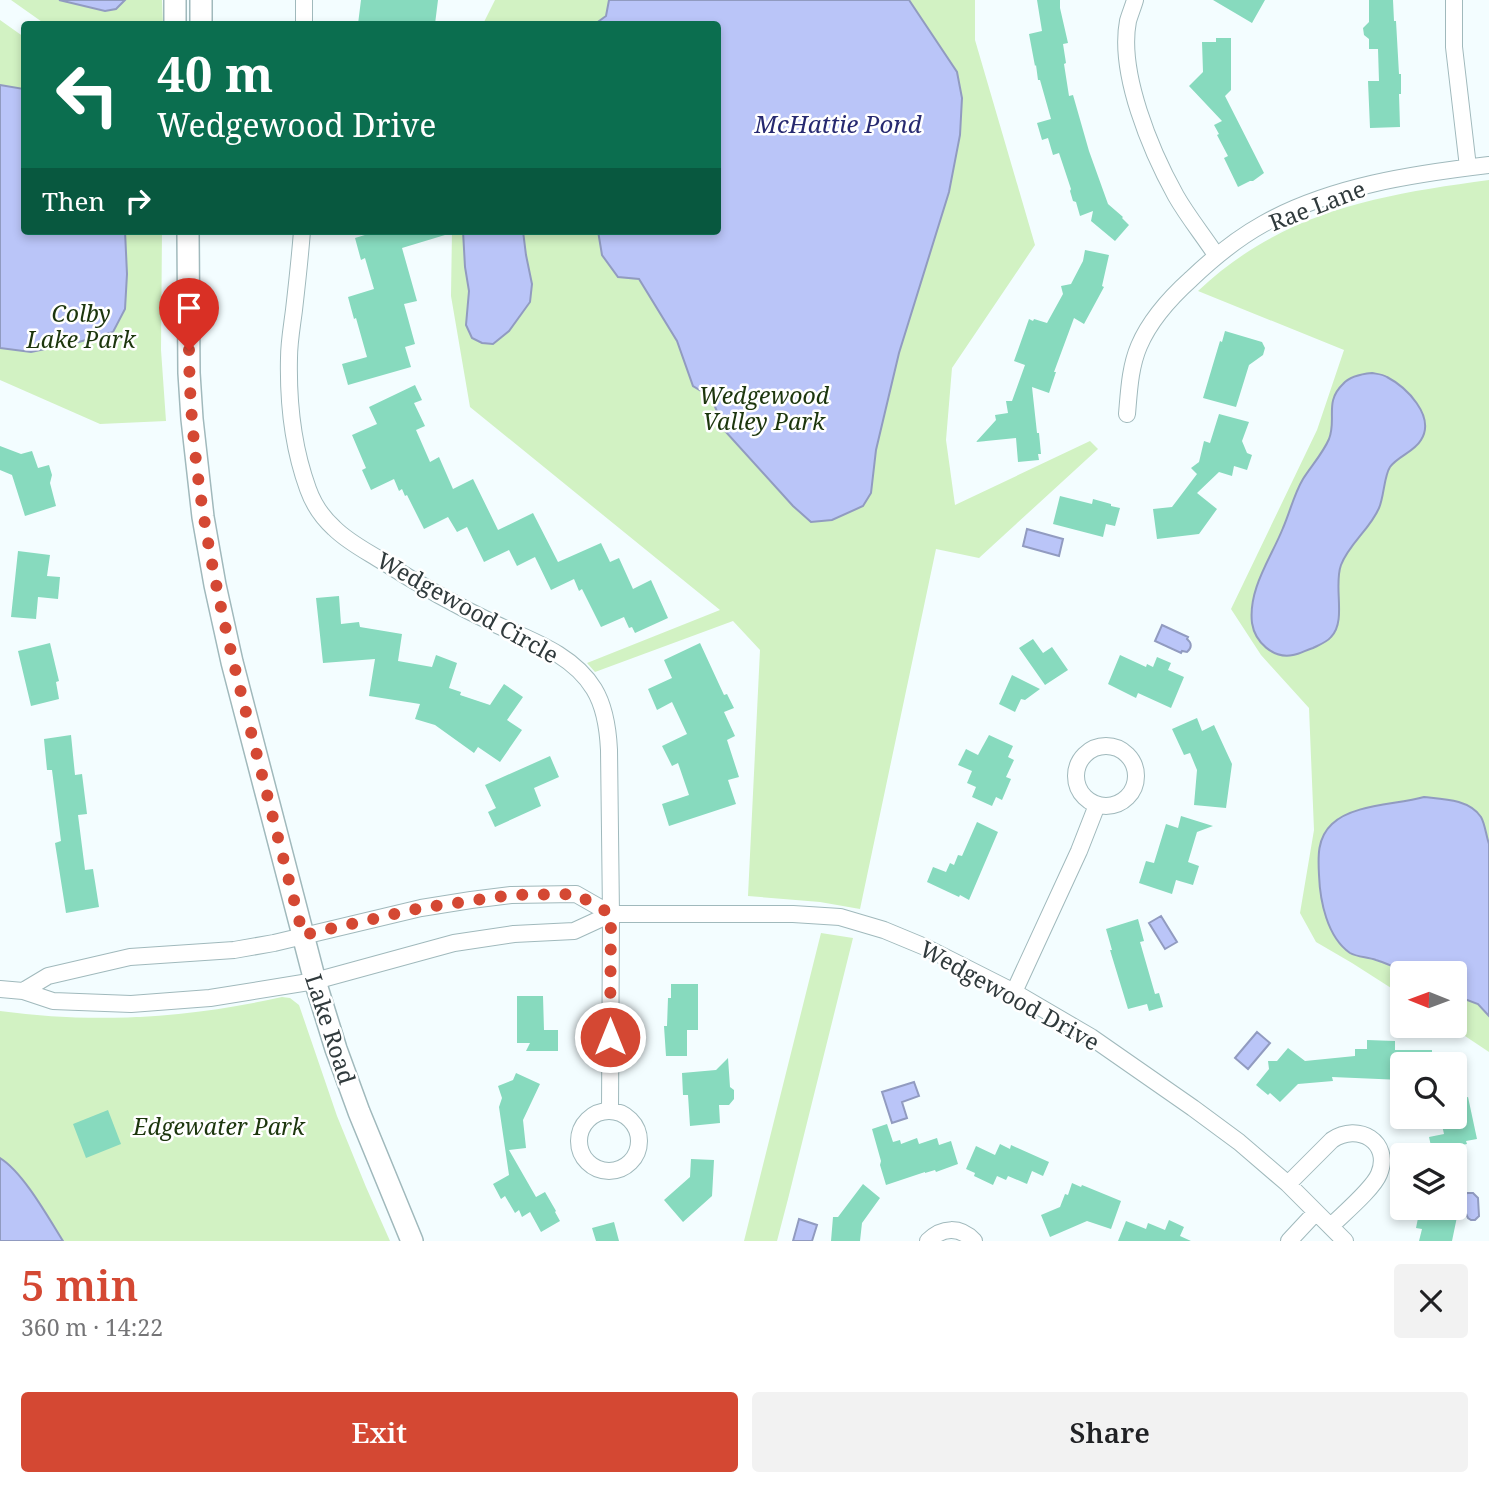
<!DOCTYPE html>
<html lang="en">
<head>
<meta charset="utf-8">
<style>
	:root { --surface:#fff; --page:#f2f2f2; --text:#202124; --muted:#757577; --accent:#d44833 }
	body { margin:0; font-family:"Noto Serif",serif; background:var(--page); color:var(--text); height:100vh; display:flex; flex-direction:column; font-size:26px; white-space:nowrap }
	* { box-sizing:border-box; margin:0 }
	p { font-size:23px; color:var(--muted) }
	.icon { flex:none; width:38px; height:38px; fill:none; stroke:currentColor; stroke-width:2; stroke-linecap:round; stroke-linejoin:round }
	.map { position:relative; height:1241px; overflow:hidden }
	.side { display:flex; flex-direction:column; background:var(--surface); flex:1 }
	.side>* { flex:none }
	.hud { position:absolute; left:21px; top:21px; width:700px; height:214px; border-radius:7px; box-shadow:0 4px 10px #0003; background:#0b6e4f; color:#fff; overflow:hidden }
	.needle { width:46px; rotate:271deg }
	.tools { position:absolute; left:1390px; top:961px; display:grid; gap:14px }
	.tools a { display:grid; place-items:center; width:77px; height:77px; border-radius:7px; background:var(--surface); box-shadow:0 4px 10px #0003; font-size:35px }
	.pin { position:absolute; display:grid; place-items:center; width:60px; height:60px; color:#fff; margin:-72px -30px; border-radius:50% 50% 50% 0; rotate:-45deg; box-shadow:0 0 7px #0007 }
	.pin .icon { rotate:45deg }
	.me { position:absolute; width:77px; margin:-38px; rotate:0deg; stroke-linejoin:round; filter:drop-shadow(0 0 5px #0008) }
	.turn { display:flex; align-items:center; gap:24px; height:147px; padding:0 21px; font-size:32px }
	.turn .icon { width:91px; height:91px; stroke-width:2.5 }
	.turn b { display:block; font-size:49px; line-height:60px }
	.then { display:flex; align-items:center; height:66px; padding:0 21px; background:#0003; gap:14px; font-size:26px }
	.round { display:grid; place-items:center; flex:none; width:74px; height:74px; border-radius:7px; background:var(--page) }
	.overview { display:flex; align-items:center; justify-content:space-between; height:119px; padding:0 21px }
	h1 { font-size:42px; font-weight:600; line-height:52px; color:var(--accent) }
	.cta { display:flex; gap:14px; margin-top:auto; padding:14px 21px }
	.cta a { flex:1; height:80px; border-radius:7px; background:var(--accent); color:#fff; font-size:28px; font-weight:600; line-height:80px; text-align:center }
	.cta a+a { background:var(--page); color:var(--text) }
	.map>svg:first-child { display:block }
</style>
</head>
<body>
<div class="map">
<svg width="1489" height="1241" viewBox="0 0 1489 1241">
	<rect width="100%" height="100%" fill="#f3fdff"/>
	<path fill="#d2f2c3" d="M11 0H162L163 24H45Z
		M495 0H975V40L1035 245 952 368 946 440 955 505 1090 441 1098 449 979 558 936 549 860 909 820 902 748 896 760 650 733 621 595 672 587 663 720 610 470 407 451 296 452 231H718V24H483Z
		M0 20 24 37V231H162L161 350 166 421 100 424 0 380Z
		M1489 180V1052L1450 1026H1454V973H1402V995L1352 963 1316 942 1300 913 1314 830 1309 708 1261 655 1231 609 1317 430 1344 350 1198 291C1283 211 1378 195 1489 180Z
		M821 933 853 938 788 1199 777 1241H744Z
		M282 997 290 998 299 1005 337 1116 366 1187 390 1241H0V1011C97 1024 187 1018 282 997Z"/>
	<path fill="#bac5f8" stroke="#919bc0" stroke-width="2" d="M59 0H125L116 9 105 11Z
		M609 0H909L957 72 962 98 960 135 949 192 899 353 876 450 871 493 863 506 832 520 811 522 793 506 725 431 711 397 693 386 677 341 639 279 618 277 602 255 598 231H718V24H595L606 16Z
		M0 85 24 89V231H125L127 274 125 309 113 332 79 342 31 352 0 348Z
		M463 231H523L526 255 532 284 530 302 509 331 493 344 482 343 472 338 466 325 469 291 465 267Z
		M1372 373C1377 374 1382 374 1387 377 1406 387 1436 416 1421 440 1414 452 1398 456 1390 467 1384 476 1384 497 1379 508 1370 529 1349 544 1341 565 1333 586 1347 621 1331 637 1327 642 1319 645 1313 648 1306 650 1300 654 1293 655 1273 659 1255 642 1252 623 1248 589 1271 558 1283 528 1290 512 1294 494 1303 479 1312 465 1323 453 1329 439 1337 419 1324 402 1343 384 1350 376 1361 374 1372 373Z
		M1027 529 1063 539 1059 556 1023 546Z
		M1162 625 1188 637 1187 639C1192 643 1192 648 1187 652L1182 651 1181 653 1155 641Z
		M1424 797C1442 799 1469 799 1481 817 1485 824 1486 835 1489 844V1016L1478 1004 1454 995V973C1442 973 1422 976 1411 973 1399 970 1387 963 1376 960 1367 957 1357 957 1350 953 1327 937 1320 901 1319 875 1318 857 1317 838 1332 824 1353 804 1396 805 1424 797Z
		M1161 916 1177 942 1165 949 1149 923Z
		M1257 1032 1270 1043 1248 1069 1235 1058Z
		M914 1082 919 1096 902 1102 907 1118 892 1123 882 1092Z
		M0 1158C23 1172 48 1217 63 1241H0Z
		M1467 1193H1473L1478 1198 1479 1216 1475 1220H1471L1468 1218C1466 1214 1462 1203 1462 1199Z
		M799 1219 817 1225 812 1241H793Z"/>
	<path fill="#87dabe" d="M361 0H438L435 24H358Z
		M1037 0H1060V8L1068 43 1063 44 1066 63 1064 64 1069 96 1073 95 1089 151 1108 204 1123 217 1122 218 1129 225 1115 241 1091 221 1093 211 1080 216 1076 202 1073 201 1070 191 1071 189 1059 153 1053 155 1048 138 1042 140 1037 123 1051 119 1040 80H1038L1036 65 1035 66 1029 34 1042 31Z
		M1213 0H1265L1252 23Z
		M1369 0H1393L1394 21H1396L1399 74H1401V94H1399L1400 127 1370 128 1368 81H1379L1378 49H1369V39L1364 35 1363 28 1369 22Z
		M1216 38H1231V90L1225 96 1264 173 1253 181H1250L1238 187 1224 158 1228 156 1217 135 1219 134 1214 125 1222 121 1189 86 1203 72 1202 42H1216Z
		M378 231H444L445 235 402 248 417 301 404 304 415 344 405 347 411 367 348 385 342 364 367 357 356 318 354 319 348 297 374 289 365 258 361 260 355 238Z
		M1085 250 1109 255 1102 286 1104 287 1084 324 1074 318 1054 372H1056L1049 393 1032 387 1037 433H1039L1041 454H1038L1039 460 1018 462 1016 438 976 442 996 420 995 415 1008 413 1006 401H1012L1025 365 1014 361 1029 319 1033 321 1034 319 1047 323 1063 294 1061 286 1071 284 1083 261Z
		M1225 331 1262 342 1265 348 1263 355 1249 365 1236 407 1203 398 1220 341 1222 342Z
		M415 385 422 400 414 403 425 426 416 430 430 462 439 457 453 489 473 479 498 530 533 513 558 562 601 543 610 562 619 558 633 589 651 580 668 618 635 633 632 627 629 628 624 617 601 627 582 589 579 591 574 579 551 590 535 557 517 566 509 550 484 562 467 527 457 532 448 517 424 529 407 495 405 496 402 489 399 491 394 479 371 490 362 470 366 468 352 435 377 424 369 407Z
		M1219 414 1249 422 1242 441 1247 453 1252 455 1247 470 1234 466 1232 476 1219 472 1197 493 1217 509 1199 534 1157 539 1153 509 1172 507 1197 474 1191 468 1199 462 1204 441 1210 443Z
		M0 446 21 454 32 451 38 468 49 465 52 475 50 483 56 506 25 516 12 475 0 470Z
		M1060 496 1092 504 1093 499 1111 504V506L1120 508 1115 526 1106 524 1103 537 1053 524Z
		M18 551 50 555 47 576 60 577 58 599 38 597 36 619 11 617Z
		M339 596 341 624 359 622 360 627 402 634 398 661 432 667 436 655 457 663 449 688 461 692 460 695 490 705 504 684 523 697 507 720 522 730 500 762 478 747 474 753 435 725 415 719 420 704 369 696 375 659 323 663 316 598Z
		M1033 639 1043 653 1052 647 1068 670 1045 685 1019 648Z
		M50 643 59 681 56 682 59 699 31 706 18 651Z
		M700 643 724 695 727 694 734 708 724 712 735 736 727 740 739 777 728 780 736 804 669 826 662 804 689 795 678 763 672 766 662 746 687 734 672 702 657 710 648 689 672 678 664 660Z
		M1120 655 1146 667 1147 664 1153 667 1157 657 1171 663 1168 670 1184 677 1171 708 1138 693 1136 698 1108 684Z
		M1012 675 1040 689 1025 700 1021 699 1015 712 999 704Z
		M1197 718 1202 731 1214 725 1232 764 1226 808 1194 805 1197 770 1190 753 1184 755 1172 729Z
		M71 735 75 775 82 774 87 814 78 815 85 870 93 869 99 907 66 913 55 843 61 841 52 770H47L44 739Z
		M989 735 1013 746 1008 757 1014 760 1006 777 1011 779 1002 800 996 797 992 806 972 797 976 787 967 783 972 771 958 765 966 749 978 755Z
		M550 756 559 777 534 788 541 806 495 827 488 812 496 808 485 785Z
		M1181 816 1213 826 1197 832 1188 862 1199 866 1193 885 1176 880 1172 894 1139 883 1146 861 1154 863 1166 824 1178 828Z
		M977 822 998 832 969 900 960 895 959 897 927 882 933 867 946 872 950 863 954 865 958 855 962 856Z
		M1138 919 1144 941 1140 942 1155 994 1159 993 1163 1007 1149 1011 1147 1004 1128 1009 1110 950H1112L1106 929Z
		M671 984H698V1030H687V1056H666L664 1026H667L668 998H671Z
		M517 996H543L544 1030H558V1051H526L530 1043H517Z
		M1367 1040 1395 1041V1050H1432V1064H1402V1080L1332 1077 1333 1081 1298 1084 1280 1102 1270 1093 1268 1095 1256 1085 1269 1069 1268 1061H1277L1288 1048 1305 1061 1355 1056V1049H1367Z
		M728 1058 730 1087 734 1090V1099L729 1105H719L720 1123 690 1126 688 1095H683L682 1073 716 1070Z
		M516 1073 540 1084 523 1120 526 1148 509 1150 536 1197 545 1192 556 1211 555 1212 560 1221 541 1232 530 1212 522 1217 519 1210 515 1213 505 1196 501 1199 493 1184 509 1175 499 1107 502 1098 498 1086 513 1080Z
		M1468 1097 1477 1139 1466 1141 1467 1144 1457 1146 1459 1155H1433L1429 1137 1444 1134 1440 1116H1454V1100Z
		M108 1110 121 1144 86 1158 73 1124Z
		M887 1124 893 1142 900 1140 901 1144 917 1138 919 1144 937 1138 939 1145 951 1141 958 1164 936 1172 935 1170 925 1173V1172L886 1185 880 1165 881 1161 872 1129Z
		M1000 1144 1010 1149 1011 1145 1049 1162 1043 1176 1032 1171 1027 1184 1008 1176 1006 1180 997 1176 993 1185 974 1176 975 1173 966 1169 976 1146 995 1155Z
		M691 1159 714 1160 712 1196 683 1222 664 1200 690 1177Z
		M1072 1183 1081 1187 1082 1185 1121 1201 1111 1229 1087 1221 1050 1237 1041 1215 1060 1207 1065 1194 1068 1195Z
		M863 1184 880 1198 862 1223 860 1241H831L833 1217H838Z
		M1420 1208H1450L1449 1210 1458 1212 1452 1241H1419L1422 1229 1416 1228Z
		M1169 1220 1184 1227 1180 1236 1191 1241H1118L1126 1221 1146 1229 1148 1223 1165 1230Z
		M614 1222 619 1241H596L592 1228Z"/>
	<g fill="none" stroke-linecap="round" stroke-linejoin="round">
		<g stroke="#a0b9bc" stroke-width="18">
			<path id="minor" d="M304 0V24
				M1135 0C1133 7 1130 14 1128 21 1118 73 1151 151 1176 196 1188 217 1203 235 1216 255
				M1454 0V47L1468 167
				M302 231C300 257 297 284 294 310 292 326 289 342 289 358 288 401 293 448 308 489 313 503 323 518 334 528 348 542 366 551 382 561 418 584 455 605 493 623 529 640 572 653 594 689 605 707 608 729 609 750L611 914 610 1111
				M1127 414C1129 391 1130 367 1139 346 1150 320 1171 297 1191 279 1213 258 1236 239 1263 224 1331 186 1413 174 1489 165
				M1076 776a30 30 0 1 1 60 0a30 30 0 1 1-60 0Z
				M0 989 23 991 53 1001 131 1004 210 998 315 981 454 943 514 934 574 931 611 914H793L840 917 884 930 925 947 1014 992 1091 1037 1193 1108 1239 1142 1288 1184 1345 1241
				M23 991 48 976 130 957 234 950 274 943 421 908 471 900 511 895 576 894 611 914
				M1014 992 1079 851 1097 805
				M579 1141a30 30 0 1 1 60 0a30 30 0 1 1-60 0Z
				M1288 1184 1332 1140C1358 1122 1392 1142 1379 1174 1373 1189 1343 1214 1331 1226
				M928 1241C942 1227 960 1226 974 1241
				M1289 1241 1316 1212"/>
		</g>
		<g stroke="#a0b9bc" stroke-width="24">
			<path id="tertiary" d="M175 0V24
				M201 0V24
				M188 231 189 373 192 419 203 517 215 585 232 662 315 981 336 1049 359 1112 412 1241"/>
		</g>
		<use href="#minor" stroke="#fff" stroke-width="16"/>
		<use href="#tertiary" stroke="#fff" stroke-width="21"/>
	</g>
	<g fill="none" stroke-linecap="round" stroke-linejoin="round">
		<path stroke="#d44833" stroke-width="12" stroke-dasharray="0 21.6" d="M189 350C190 490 223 625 258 759 273 818 288 877 303 935L421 908 511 895 576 894 611 914 610 1037"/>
	</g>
	<g text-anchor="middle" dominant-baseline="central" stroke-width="5" stroke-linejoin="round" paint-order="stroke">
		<g font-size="23" fill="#303a3c" stroke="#fff">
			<text transform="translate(1317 205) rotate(-21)">Rae Lane</text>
			<text transform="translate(468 607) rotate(29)">Wedgewood Circle</text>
			<text transform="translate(1010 995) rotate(29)">Wedgewood Drive</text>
			<text transform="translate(331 1029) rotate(72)">Lake Road</text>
		</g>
		<g font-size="23" font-style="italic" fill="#1c360d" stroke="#fff">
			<text x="81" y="313">Colby<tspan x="81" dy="26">Lake Park</tspan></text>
			<text x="764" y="395">Wedgewood<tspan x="764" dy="26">Valley Park</tspan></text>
			<text x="219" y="1126">Edgewater Park</text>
		</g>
		<g font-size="24" font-style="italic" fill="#262970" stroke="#fff">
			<text x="838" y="123">McHattie Pond</text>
		</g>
	</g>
</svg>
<div class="tools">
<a><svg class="needle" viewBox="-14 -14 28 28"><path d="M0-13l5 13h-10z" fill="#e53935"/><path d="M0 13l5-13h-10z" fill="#757577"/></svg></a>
<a><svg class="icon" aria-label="search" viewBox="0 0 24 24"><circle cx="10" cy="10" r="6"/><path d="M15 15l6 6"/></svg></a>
<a><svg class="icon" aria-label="layers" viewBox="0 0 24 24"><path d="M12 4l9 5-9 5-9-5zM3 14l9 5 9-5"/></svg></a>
</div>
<div class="pin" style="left:189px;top:350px;background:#d93025"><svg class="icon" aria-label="arrive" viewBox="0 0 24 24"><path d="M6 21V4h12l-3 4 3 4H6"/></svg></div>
<svg class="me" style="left:610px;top:1037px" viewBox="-20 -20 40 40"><circle r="17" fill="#d44833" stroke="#fff" stroke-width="3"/><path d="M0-11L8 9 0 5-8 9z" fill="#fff"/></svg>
<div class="hud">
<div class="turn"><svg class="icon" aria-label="left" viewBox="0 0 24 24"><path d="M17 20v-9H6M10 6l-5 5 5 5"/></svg><div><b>40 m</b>Wedgewood Drive</div></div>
<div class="then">Then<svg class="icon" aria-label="right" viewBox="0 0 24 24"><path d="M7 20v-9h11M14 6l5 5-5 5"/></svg></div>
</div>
</div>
<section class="side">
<div class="overview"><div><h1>5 min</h1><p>360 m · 14:22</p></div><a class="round"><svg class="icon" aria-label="close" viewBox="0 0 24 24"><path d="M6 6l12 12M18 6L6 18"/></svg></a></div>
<div class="cta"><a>Exit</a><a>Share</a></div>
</section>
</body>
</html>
